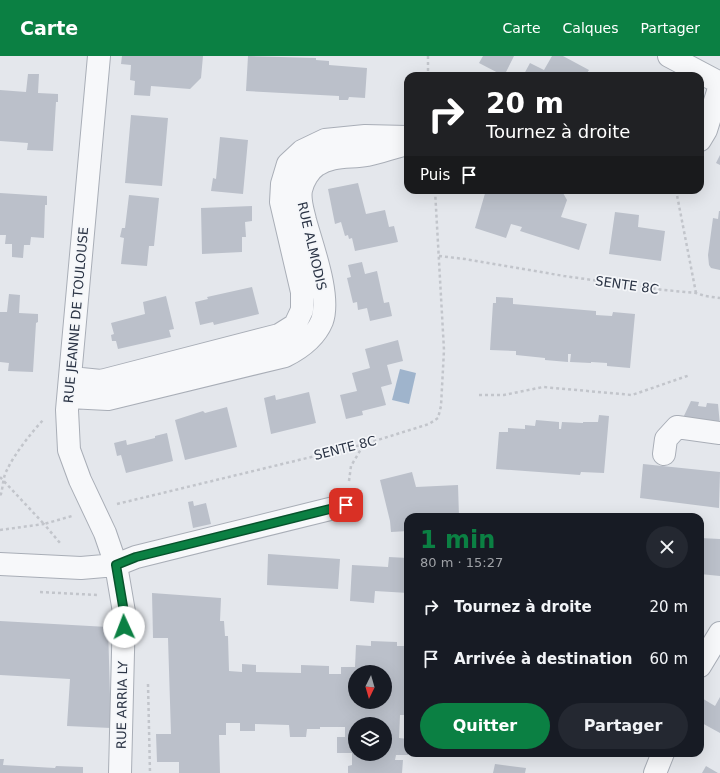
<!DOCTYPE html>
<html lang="fr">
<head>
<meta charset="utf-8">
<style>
	:root { --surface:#171b24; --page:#242831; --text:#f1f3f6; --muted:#9ea1a6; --accent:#0b8043 }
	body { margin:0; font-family:"DejaVu Sans",sans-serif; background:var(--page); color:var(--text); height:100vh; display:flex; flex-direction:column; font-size:15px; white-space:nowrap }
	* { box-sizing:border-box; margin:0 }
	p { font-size:13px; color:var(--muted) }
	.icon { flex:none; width:22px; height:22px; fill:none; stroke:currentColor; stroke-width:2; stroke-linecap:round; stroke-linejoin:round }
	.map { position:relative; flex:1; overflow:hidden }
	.details { position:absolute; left:404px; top:457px; width:300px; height:244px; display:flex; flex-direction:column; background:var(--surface); border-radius:12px; box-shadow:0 4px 16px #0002 }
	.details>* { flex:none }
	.guide { position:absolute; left:404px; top:16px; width:300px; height:122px; border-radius:12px; box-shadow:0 4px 16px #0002; background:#202124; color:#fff; overflow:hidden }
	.needle { width:26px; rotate:185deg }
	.buttons { position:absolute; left:348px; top:609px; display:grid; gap:8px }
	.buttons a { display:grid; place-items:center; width:44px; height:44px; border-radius:50%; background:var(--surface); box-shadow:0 4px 16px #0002; font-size:20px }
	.pin { position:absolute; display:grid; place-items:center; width:34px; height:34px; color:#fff; margin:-17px; border-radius:8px; box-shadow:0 2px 6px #0006 }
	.me { position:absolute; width:44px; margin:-22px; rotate:358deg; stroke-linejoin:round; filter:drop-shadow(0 0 3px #0008) }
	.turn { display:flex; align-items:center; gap:14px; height:84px; padding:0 16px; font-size:18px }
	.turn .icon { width:52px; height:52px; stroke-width:2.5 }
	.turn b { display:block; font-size:28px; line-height:34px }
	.then { display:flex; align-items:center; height:38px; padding:0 16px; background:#0003; gap:8px; font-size:15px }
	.round { display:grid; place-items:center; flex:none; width:42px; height:42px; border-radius:21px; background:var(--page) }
	.head { display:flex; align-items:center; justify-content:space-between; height:68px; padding:0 16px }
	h1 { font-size:24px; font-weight:600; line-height:30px; color:var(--accent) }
	.action { display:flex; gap:8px; margin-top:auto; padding:8px 16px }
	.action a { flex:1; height:46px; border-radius:24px; background:var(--accent); color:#fff; font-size:16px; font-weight:600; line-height:46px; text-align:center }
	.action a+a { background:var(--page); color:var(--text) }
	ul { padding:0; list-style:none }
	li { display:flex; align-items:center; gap:12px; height:52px; padding:0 16px }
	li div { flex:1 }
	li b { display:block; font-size:15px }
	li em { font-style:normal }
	header { display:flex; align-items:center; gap:24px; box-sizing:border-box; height:56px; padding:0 20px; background:var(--accent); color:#fff }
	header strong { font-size:19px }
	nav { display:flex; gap:22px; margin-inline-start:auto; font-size:14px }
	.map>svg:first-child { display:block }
</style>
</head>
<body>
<header>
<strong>Carte</strong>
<nav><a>Carte</a><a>Calques</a><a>Partager</a></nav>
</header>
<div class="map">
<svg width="720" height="717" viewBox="0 0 720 717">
	<rect width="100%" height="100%" fill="#e4e7ec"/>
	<path fill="#9fb4cc" d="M400 313 416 317 409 348 392 344Z"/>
	<path fill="#bbc0ca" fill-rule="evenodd" d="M122 0H203L201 22 190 33 151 30 150 40 134 39 135 25 130 24 131 9 121 8Z
		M248 0 316 2V4L329 5V9L367 12 365 42 349 41 348 44H339V40L246 35Z
		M483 0H514L504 20 479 7Z
		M552 0H563L589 14 585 20H523L530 7 544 14Z
		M28 18H39L38 37 58 38V46H56L53 95 27 94 28 87 0 85V34L26 36Z
		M131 59 168 62 162 130 125 127Z
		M220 81 248 84 243 138 211 135 213 122 216 123Z
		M720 99V109L716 107Z
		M358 127 366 158 385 154 389 171 394 170 398 186 355 195 352 182 349 183 348 179 345 180 341 166 335 168 328 133Z
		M486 134H525L533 137 534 134H555L563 137 567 144 561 161 587 168 579 194 520 175 522 171 511 168 506 182 475 172Z
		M0 137 47 140V149H45L44 182 31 181 30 189H24L23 202 12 201V188H5L6 179H0Z
		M129 139 159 142 154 190H149L147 210 121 208 124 182 120 181 122 172H125Z
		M252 150V165L245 166 246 181H242V196L202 198 201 152Z
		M719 155H720V214L711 212 709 209 708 199 713 162 718 163Z
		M615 156 639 159 638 171 665 175 661 205 609 198Z
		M362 206 365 218 377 215 384 247 389 246 392 260 370 265 367 252 358 254 357 246 353 247 347 222 351 221 348 209Z
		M252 231 259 258 214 269 213 266 200 269 195 246 208 243 207 241Z
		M9 238 20 239 19 257 38 258V266L36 267 33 316 8 315 9 307 0 306V256H7Z
		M166 240 174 273 169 274 171 281 118 293 116 285H112L111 279 114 278 111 267 145 258 143 246Z
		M496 241 513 242V248L596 255V259L612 260 613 256 635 258 630 312 607 310V307L591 306V307L570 306 571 298H568V306L545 304V302L516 299V295L490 294 493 247H496Z
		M398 284 403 305 387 309 392 328 381 331 386 349 362 355 363 359 346 363 340 339 357 335 352 317 370 312 365 293Z
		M309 336 316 367 271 378 264 342 275 339 276 344Z
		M691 345 699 346 698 350 706 351 707 347 718 348 720 369 682 364Z
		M227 351 237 391 185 404 175 364 203 355 205 357Z
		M599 359 609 360 604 417 581 416 580 419 496 413 499 376H508V372L525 373V369L535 370 536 364 559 366V373H561L562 366 583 367V366H598Z
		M167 377 173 405 126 417 121 399 117 400 114 387 126 384 127 389 155 382V380Z
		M643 408 720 416 719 452 640 442Z
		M412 416 416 431 458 429 459 461H408V475L391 476 390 465 380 424Z
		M193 445 194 450 206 447 211 468 193 472 188 446Z
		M700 482 720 483V520L700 518Z
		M268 498 340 503 338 533 267 529Z
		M389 501 408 502V537L375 535 374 547 350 545 352 509 388 511Z
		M152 537 221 542 220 565H224L225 580H228L229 615 242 616V608L256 609V616L301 617V609L329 610V618H341V611H355L356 589 371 590V585L397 586V590H408V643H404V659H400L399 682 408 683V699H396L395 704H403L402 717H348V710L352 709V697H337V681H345V671H320V673H307L306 681H290L289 669 255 668V675H240V667H226V679H219L220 717H179V706H157L156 678H171L168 582H153ZM355 616H385V646H355ZM355 668H385V698H355Z
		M0 565 108 571 111 672 67 670 70 623 0 619Z
		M700 641 715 650 720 641V677L700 666Z
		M505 697H528L527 701 504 699Z
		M598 697H617V700Z
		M0 703H4L3 709 55 712 56 710 83 711V717H0Z
		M495 708 526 712 525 717H493Z
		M706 710 718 717H702Z"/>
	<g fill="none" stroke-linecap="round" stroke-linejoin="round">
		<g stroke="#a9aeb7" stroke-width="24">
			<path id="minor" d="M99 0 67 354 69 394 80 424 105 477 116 509 124 556 120 717
				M669 0 720 27
				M700 84 706 74 720 29
				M71 322 101 325 279 279 295 269 302 254V236L281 146 282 128 288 108 302 95 325 84 365 80 407 81
				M69 341 108 343 285 300C301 292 315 282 322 265 331 240 312 190 305 164 303 155 299 144 301 134 303 125 309 114 317 109 332 99 350 102 367 99 381 96 394 91 408 88
				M664 398 666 383 677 371 720 377
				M0 508 81 512 116 509 136 501 346 449
				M700 610 720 577
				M655 717 663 697"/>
		</g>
		<path stroke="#c2c5cb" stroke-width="2.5" stroke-dasharray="3 3" stroke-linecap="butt" d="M428 0V20
			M676 134 696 237
			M439 200 465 203 564 220 664 234 696 237 705 240 720 242
			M479 339H504L543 331 632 339 690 319
			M0 421 44 468 72 460
			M349 425 351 410 364 388
			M0 439 1 438C3 431 3 420 7 414 15 397 31 377 44 363
			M117 448 365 388 429 368 438 362 441 350 444 294 435 134
			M0 474 44 468 60 487
			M40 536 97 539
			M148 628 150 717"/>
		<use href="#minor" stroke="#f7f8fa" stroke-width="22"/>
	</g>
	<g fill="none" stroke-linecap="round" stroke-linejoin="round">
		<g stroke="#07532c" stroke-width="10">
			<path id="route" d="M124 571V556L116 509 136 501 346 449"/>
		</g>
		<use href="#route" stroke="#0b8043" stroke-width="7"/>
	</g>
	<g text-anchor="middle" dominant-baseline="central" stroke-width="3.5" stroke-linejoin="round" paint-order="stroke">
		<g font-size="13" fill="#2b3445" stroke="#f4f6f9">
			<text transform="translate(312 190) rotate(77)">RUE ALMODIS</text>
			<text transform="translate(627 229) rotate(8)">SENTE 8C</text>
			<text transform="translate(76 259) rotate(-85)">RUE JEANNE DE TOULOUSE</text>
			<text transform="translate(345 392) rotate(-14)">SENTE 8C</text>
			<text transform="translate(122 649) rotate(-89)">RUE ARRIA LY</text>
		</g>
	</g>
</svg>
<div class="buttons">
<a><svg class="needle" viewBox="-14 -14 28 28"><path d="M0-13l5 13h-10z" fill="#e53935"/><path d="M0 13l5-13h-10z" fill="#9ea1a6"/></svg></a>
<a><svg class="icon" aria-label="layers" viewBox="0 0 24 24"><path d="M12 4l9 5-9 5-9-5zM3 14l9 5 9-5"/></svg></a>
</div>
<div class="pin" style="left:346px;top:449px;background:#d93025"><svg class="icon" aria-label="arrive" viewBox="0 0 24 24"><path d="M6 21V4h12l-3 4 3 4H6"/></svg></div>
<svg class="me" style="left:124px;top:571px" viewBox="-20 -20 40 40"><circle r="19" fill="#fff"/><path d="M0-13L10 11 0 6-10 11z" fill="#0b8043"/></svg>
<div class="guide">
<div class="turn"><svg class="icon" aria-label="right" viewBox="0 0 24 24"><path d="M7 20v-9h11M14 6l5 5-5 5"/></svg><div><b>20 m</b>Tournez à droite</div></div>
<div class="then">Puis<svg class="icon" aria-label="arrive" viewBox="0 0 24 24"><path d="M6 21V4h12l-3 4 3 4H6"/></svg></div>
</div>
<section class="details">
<div class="head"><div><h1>1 min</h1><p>80 m · 15:27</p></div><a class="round"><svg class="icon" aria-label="close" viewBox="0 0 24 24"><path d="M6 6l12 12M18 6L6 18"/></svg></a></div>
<ul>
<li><svg class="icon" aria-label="right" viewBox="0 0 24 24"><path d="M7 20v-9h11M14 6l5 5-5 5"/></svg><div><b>Tournez à droite</b></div><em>20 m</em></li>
<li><svg class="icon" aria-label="arrive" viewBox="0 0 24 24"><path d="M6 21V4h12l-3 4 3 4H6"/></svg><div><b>Arrivée à destination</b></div><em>60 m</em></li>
</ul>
<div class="action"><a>Quitter</a><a>Partager</a></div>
</section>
</div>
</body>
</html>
